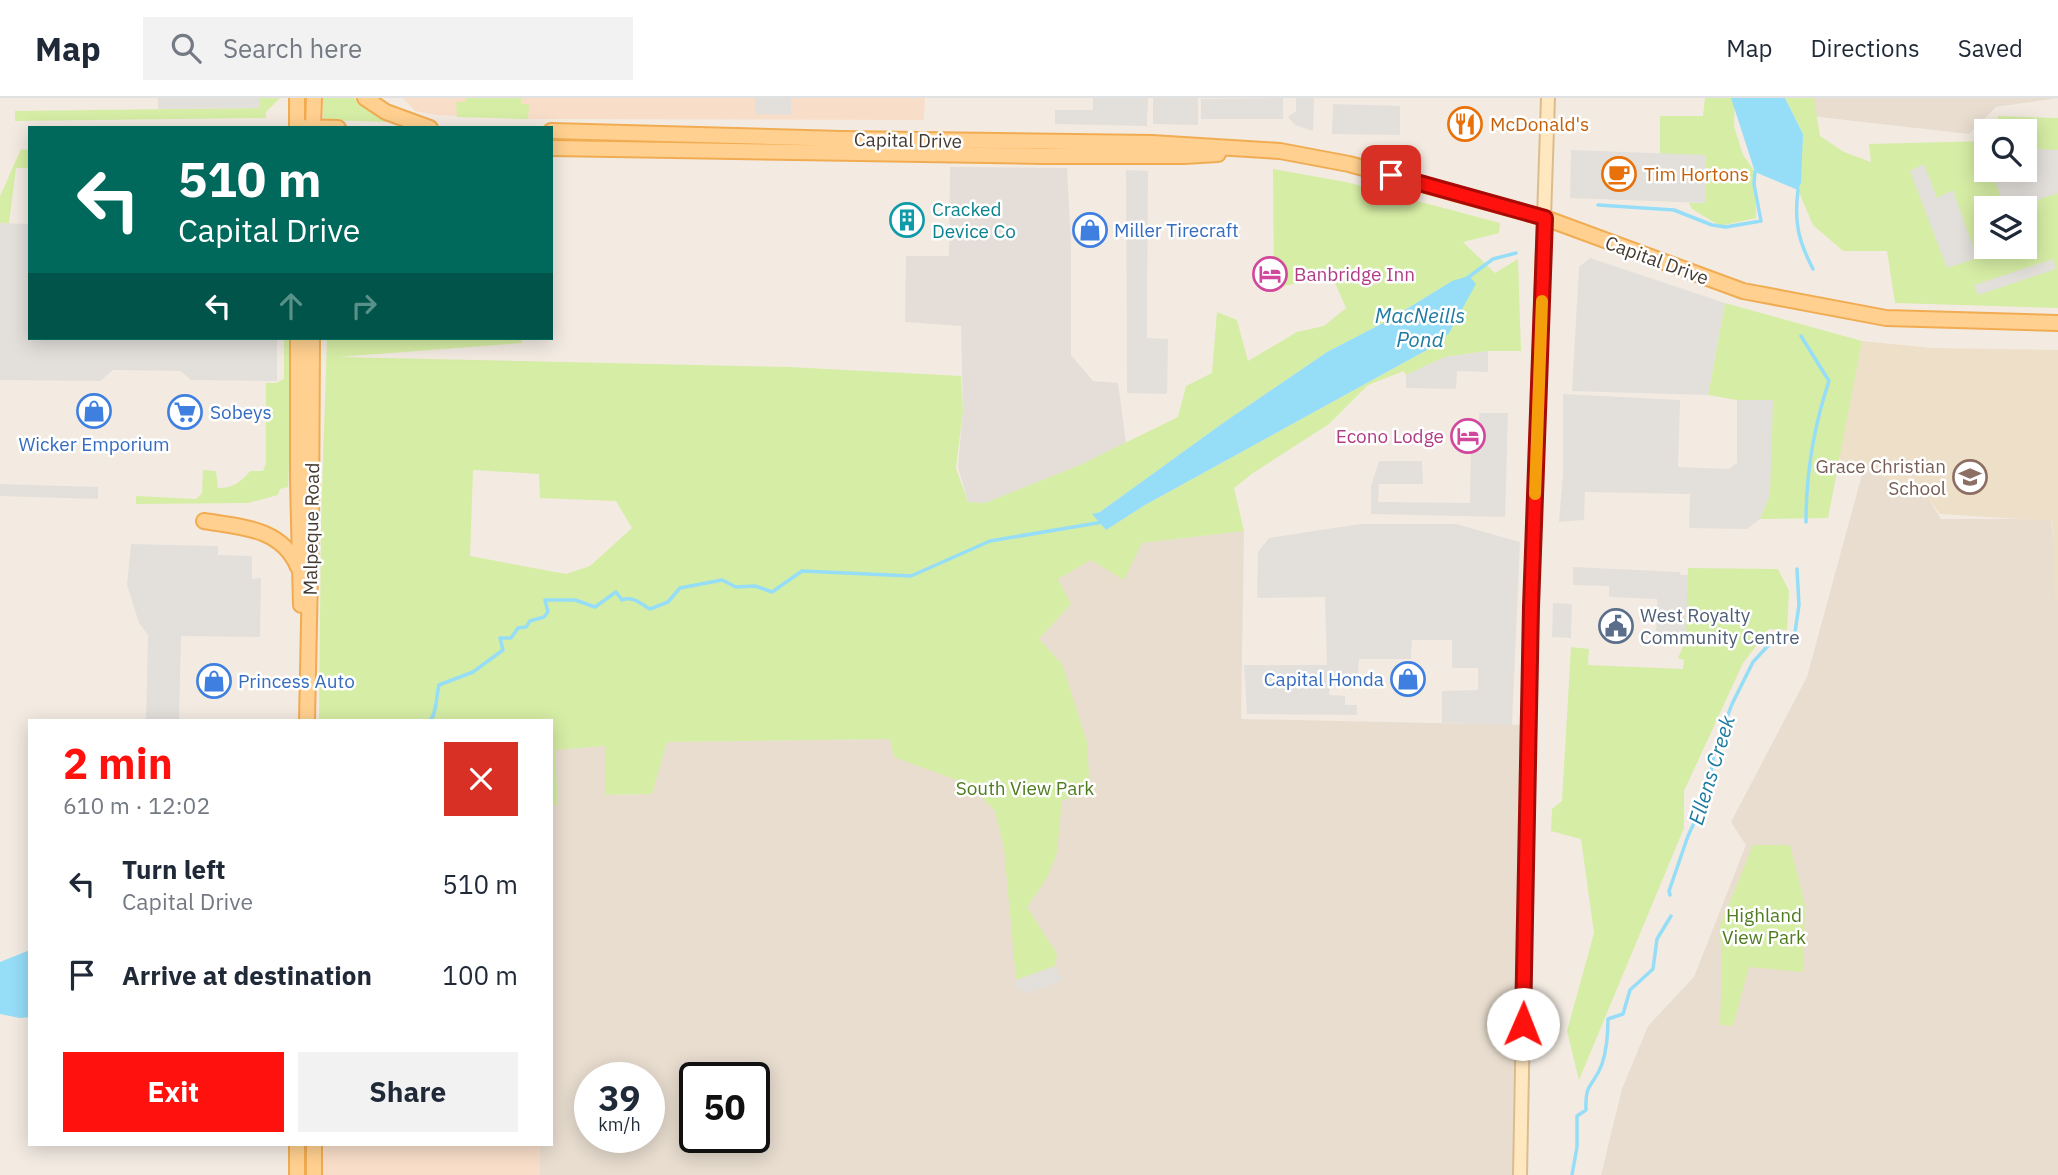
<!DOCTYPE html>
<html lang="en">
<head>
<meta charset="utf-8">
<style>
	:root { --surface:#fff; --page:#f2f2f3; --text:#1f2937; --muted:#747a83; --line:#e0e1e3; --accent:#ff110d }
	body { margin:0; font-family:"IBM Plex Sans",sans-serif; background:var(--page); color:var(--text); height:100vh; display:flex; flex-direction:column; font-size:26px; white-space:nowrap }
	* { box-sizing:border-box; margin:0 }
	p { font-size:23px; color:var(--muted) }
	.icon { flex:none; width:38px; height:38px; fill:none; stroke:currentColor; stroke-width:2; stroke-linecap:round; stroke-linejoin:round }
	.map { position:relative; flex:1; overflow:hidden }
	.drawer { position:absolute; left:28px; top:621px; width:525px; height:427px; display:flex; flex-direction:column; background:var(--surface); border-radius:0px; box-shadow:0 4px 18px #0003 }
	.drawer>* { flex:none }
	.hud { position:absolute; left:28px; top:28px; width:525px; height:214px; border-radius:0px; box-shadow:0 4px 18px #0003; background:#00695c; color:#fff; overflow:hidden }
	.controls { position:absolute; left:1974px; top:21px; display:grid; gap:14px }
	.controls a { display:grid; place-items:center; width:63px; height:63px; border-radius:0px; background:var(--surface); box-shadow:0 4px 18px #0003; font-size:35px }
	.speed { position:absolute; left:574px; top:964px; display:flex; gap:14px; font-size:35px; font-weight:700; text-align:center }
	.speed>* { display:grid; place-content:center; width:91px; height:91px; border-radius:50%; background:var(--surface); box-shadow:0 4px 18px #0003; line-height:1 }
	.speed small { font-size:18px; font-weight:400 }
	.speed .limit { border:4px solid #111; border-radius:10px; background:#fff; color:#111 }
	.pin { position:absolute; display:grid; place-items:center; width:60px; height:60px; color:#fff; margin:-30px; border-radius:14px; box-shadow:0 4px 10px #0006 }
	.me { position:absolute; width:77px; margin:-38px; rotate:1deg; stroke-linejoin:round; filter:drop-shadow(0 0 5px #0008) }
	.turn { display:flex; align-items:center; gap:24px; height:147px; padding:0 35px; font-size:32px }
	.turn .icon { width:91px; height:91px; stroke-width:2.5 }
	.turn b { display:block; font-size:49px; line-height:60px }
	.lanes { display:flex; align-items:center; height:66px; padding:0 35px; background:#0003; justify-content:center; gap:35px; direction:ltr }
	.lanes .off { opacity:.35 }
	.round { display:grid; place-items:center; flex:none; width:74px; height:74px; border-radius:0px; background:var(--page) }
	.overview { display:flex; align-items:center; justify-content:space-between; height:119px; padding:0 35px }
	h1 { font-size:42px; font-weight:700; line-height:52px; color:var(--accent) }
	.primary-button { display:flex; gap:14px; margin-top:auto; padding:14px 35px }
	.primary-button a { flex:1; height:80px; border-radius:0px; background:var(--accent); color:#fff; font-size:28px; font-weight:700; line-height:80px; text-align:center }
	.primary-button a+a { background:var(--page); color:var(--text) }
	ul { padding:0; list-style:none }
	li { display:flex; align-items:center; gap:21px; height:91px; padding:0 35px }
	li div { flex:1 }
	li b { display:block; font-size:26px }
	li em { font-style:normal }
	header { display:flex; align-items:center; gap:42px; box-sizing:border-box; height:98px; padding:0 35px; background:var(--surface); border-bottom:2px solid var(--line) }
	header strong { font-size:33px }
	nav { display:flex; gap:38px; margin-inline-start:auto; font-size:24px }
	.search { width:490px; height:63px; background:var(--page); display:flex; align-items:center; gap:18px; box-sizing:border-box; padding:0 24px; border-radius:0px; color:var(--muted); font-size:26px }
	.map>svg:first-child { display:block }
</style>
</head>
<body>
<header>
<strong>Map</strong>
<div class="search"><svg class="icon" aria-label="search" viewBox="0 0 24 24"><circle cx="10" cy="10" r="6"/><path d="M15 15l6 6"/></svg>Search here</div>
<nav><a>Map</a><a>Directions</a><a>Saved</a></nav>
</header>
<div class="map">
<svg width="2058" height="1077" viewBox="0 0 2058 1077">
	<rect width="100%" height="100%" fill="#f3ebe2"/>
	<path fill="#e8ddcf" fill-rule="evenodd" d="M1805 0H2058L1996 9 1969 36 1802 17Z
		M1867 358 1921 388 1941 421H2051L2058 502V1077H1601L1622 991 1648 928 1694 879 1746 747 1731 724 1807 579Z
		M1244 433 1241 621 1528 627 1517 1077H540V1047L551 1046V707H558L554 652 605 648 606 697 652 696 666 644 891 641 1062 566 1039 541 1070 506 1058 481 1091 462 1142 445ZM590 980H649V1040H590ZM695 980H754V1040H695Z"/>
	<path fill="#f8dec9" d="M403 0H925L924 22 528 21 436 17 415 13Z
		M318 1047H540V1077H319Z"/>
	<path fill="#e5ddd7" d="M950 69 1067 70 1071 148V257L1093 283 1118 285 1126 345 1080 367 985 405 968 404 958 369 963 313 961 228 905 224 906 158H949Z"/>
	<path fill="#eedfc9" d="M1862 243 1932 250 2058 252V501H2055L2052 423 1940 416 1926 397 1839 361Z"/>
	<path fill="#d6eda5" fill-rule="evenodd" d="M260 0H280L266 14V20L15 23V13L259 10Z
		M323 0H354L366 10 389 24 323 22Z
		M465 0H521V6H529L528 21 457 19 456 4H465Z
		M1705 0H1735L1734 28 1743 57 1755 74 1756 120 1720 128 1692 111 1689 105H1704L1706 58 1660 56V18H1703Z
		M1785 0H1814L1820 38 1844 54 1871 64 1869 46 1986 43V72H2025V33H1998V18L2058 20V210L1895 205 1887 153H1843L1813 127 1798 92 1803 36ZM1986 110H2025V149H1986Z
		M21 51 30 52V70H16L9 125H0V98Z
		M1273 71 1346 84 1500 125 1499 135 1463 144 1495 175 1518 161 1521 253H1488L1445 259 1406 277 1404 273 1368 287 1329 326 1253 375 1234 390 1244 433 1142 445 1124 482 1091 462 1058 481 1071 506 1039 541 1062 566 1087 644 1090 694 1062 702 1057 755 1047 780 1027 809 1057 856 1055 868 1016 882 1004 750 995 713 970 687 894 659 890 641 667 644 652 696 605 697V648L555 652 558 707H551V623H319L321 425 327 240H522V245L338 259 789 269 961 278 963 313 956 370 968 404 985 405 1080 367 1178 319 1186 288 1212 275 1217 214 1237 222 1248 263 1297 234 1324 228 1346 210 1332 178 1274 190ZM1452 183 1436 247 1145 407 1106 432 1093 416 1100 414 1223 325 1327 254 1387 223ZM473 372 539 376 540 400 616 403 632 430 590 468 566 476 470 458Z
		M1725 205 1862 243 1828 420 1760 421 1770 396 1737 302 1708 297Z
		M284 240H290L291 317 288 389 280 391 278 397 248 405 136 406V398L196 401 202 395 203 372 216 373 218 390C233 390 241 384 250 373H263L266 365V285H276L284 281Z
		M1688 470 1778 471 1789 493 1787 532 1769 531 1743 565 1684 693V730L1579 982 1567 933 1594 835 1581 741 1551 733 1552 711 1562 703 1571 549 1589 551 1588 567 1683 571 1684 562 1678 560 1685 544Z
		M1753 747H1790L1805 807 1803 874 1749 869 1733 928 1720 927 1722 869 1720 828Z"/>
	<path fill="#e3dfdb" d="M158 0H260V10L158 11Z
		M755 0H791V17L755 16Z
		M1093 0H1148L1147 28 1055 26V12H1093Z
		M1153 0H1198V27L1153 26Z
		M1283 0V21H1201V1Z
		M1296 0H1314L1313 33 1295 27 1288 19 1296 13Z
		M1333 6 1400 8V37L1332 36Z
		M2025 50 2058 52V95L2037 102 2039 108 2025 113V110H2005L1991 72H2025Z
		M1571 52 1706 57 1705 105 1570 100Z
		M1924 66 1937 100 1953 92 1977 160 1947 170 1910 73Z
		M1126 72 1148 73 1147 240 1168 241 1167 296 1127 295Z
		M0 125 30 126V240H277V283L191 282 181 273 113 272 100 283 0 282Z
		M1590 160 1725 205 1708 297 1572 293 1579 169Z
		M2053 161 2056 171 1978 197 1974 187Z
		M1488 253V274L1457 273 1456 291 1406 290V277L1445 259Z
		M1563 296 1680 302 1678 369 1728 371 1737 365V302H1773L1770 396 1760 421 1747 431 1689 430 1690 396 1585 394 1584 422 1559 424 1563 376Z
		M1479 315H1508L1505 419 1371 416V388L1379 363H1422L1423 386H1379L1378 404 1470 405 1471 339H1479Z
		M0 386 98 389V401L0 398Z
		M1360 426H1456L1520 444 1512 627 1442 625V593L1478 592V570H1452V542H1412L1411 561H1359L1358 577H1338L1337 585H1330L1329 597 1345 598V607H1357V617L1247 616 1244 567H1327L1325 499 1257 500 1258 454 1269 440Z
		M131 446 218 448V457L252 458V481L261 480 260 539 181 538 179 623H146L148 537 139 525 127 487Z
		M1573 469 1680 474V477H1688L1686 542 1656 541 1657 501 1609 499V488L1573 487Z
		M1553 505 1572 506 1571 540 1552 539Z
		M1055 868 1063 882 1027 896 1016 890V882Z"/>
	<path fill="#96ddf8" d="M1731 0H1785L1803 36 1801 85 1798 92 1755 74Z
		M1469 178 1476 186 1449 235 1436 247 1145 407 1106 432 1092 416 1100 414 1223 325 1327 254 1387 223 1452 183Z
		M30 852V919L20 920 0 916V864Z"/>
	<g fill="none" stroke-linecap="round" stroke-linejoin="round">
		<path stroke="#96ddf8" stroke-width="3.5" d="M1798 92C1794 124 1798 142 1813 171
			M1598 107 1674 112 1712 127 1726 129 1761 123 1754 86 1755 74
			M1466 181 1493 161 1516 155
			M1801 238 1829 283C1814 328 1806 376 1806 424
			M430 623C437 614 436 599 439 587L473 574 503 552 500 540H511L518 530 526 529 530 523 544 519 548 514 545 502H575L595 509 616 494 622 502C633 498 640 505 650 511L668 504 680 490 722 482 736 489 755 488 772 494 802 473 911 478 990 443 1103 424
			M1670 797 1669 793 1688 738 1707 697 1715 651 1732 606 1753 564 1777 538 1794 541 1799 507 1797 471
			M1572 1077 1577 1049V1018L1586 1012C1585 982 1594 989 1602 966 1607 951 1608 936 1608 921L1623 916 1630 892 1653 871 1657 841 1671 818"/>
		<g stroke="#dbbd8d" stroke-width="16">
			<path id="secondary" d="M1520 1077 1531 509 1548 0"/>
		</g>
		<g stroke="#f1ac52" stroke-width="18">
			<path id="primary" d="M365 0 386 14 430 30
				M297 29 338 30
				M297 30V0
				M313 30 314 0
				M551 33 842 41 1152 45 1280 53 1349 66 1545 120 1743 193 1886 220 2058 225
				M551 50 1043 58H1184L1218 56
				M298 240V383L301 507
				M204 423C241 429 282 430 298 469
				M307 623 311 427 312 240
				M297 1046V1077
				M314 1046V1077"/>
		</g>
		<use href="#secondary" stroke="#ffe7c0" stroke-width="12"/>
		<use href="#primary" stroke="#ffd08f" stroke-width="14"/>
	</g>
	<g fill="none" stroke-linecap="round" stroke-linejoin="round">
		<g stroke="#a60b08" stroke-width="18">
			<path id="route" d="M1391 77 1545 120 1531 509 1523 926"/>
		</g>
		<use href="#route" stroke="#ff110d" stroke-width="12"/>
		<path stroke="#f59e0b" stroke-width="12" d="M1535 396 1542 203"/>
	</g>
	<defs>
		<g id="restaurant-ring" transform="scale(1.75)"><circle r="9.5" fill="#fff" stroke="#e8710a" stroke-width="1.5"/><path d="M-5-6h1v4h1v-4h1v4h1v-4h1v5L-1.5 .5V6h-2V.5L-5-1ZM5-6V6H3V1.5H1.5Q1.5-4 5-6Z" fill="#e8710a"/></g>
		<g id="cafe-ring" transform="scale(1.75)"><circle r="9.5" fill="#fff" stroke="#e8710a" stroke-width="1.5"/><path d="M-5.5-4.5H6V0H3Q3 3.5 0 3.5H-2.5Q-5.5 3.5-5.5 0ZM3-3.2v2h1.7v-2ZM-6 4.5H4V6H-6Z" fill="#e8710a"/></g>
		<g id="building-ring" transform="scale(1.75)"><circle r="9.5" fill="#fff" stroke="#0f9aa8" stroke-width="1.5"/><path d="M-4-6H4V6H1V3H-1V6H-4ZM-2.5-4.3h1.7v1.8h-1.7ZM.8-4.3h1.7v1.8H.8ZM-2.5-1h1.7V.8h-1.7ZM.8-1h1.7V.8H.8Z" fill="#0f9aa8"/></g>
		<g id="shop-ring" transform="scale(1.75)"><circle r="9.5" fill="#fff" stroke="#3f7fe0" stroke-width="1.5"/><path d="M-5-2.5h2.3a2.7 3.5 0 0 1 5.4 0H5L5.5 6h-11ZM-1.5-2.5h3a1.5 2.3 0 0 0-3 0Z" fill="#3f7fe0"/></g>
		<g id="hotel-ring" transform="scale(1.75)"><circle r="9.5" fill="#fff" stroke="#d1479c" stroke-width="1.5"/><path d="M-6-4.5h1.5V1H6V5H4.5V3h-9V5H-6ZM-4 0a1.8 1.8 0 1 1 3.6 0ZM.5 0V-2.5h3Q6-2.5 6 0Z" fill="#d1479c"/></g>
		<g id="supermarket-ring" transform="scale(1.75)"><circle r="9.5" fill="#fff" stroke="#3f7fe0" stroke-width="1.5"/><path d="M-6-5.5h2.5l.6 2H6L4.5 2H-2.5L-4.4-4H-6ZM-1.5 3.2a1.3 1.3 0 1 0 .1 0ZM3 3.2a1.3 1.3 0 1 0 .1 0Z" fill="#3f7fe0"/></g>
		<g id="school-ring" transform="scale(1.75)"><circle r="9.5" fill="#fff" stroke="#8d6e63" stroke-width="1.5"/><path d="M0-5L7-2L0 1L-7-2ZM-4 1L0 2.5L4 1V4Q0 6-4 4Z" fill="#8d6e63"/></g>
		<g id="civic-ring" transform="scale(1.75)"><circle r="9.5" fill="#fff" stroke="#5c6f8a" stroke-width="1.5"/><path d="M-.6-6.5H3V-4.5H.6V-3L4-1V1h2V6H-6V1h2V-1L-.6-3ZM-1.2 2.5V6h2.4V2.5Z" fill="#5c6f8a"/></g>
	</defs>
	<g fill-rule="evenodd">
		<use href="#restaurant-ring" x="1465" y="26"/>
		<use href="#cafe-ring" x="1619" y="76"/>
		<use href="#building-ring" x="907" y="122"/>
		<use href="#shop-ring" x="1090" y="132"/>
		<use href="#hotel-ring" x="1270" y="176"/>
		<use href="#shop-ring" x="94" y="313"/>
		<use href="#supermarket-ring" x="185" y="314"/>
		<use href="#hotel-ring" x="1468" y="338"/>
		<use href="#school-ring" x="1970" y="379"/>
		<use href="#civic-ring" x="1616" y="528"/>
		<use href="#shop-ring" x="1408" y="581"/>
		<use href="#shop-ring" x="214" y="583"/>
	</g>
	<g text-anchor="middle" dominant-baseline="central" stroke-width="5" stroke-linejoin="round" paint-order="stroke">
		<g font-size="19" fill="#c56008" stroke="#fff" text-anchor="start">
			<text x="1490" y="26">McDonald's</text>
			<text x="1644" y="76">Tim Hortons</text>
		</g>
		<g font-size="19" fill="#453b32" stroke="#fff">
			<text transform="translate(908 42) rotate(1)">Capital Drive</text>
			<text transform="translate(1657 162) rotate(20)">Capital Drive</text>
			<text transform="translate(311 431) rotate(-89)">Malpeque Road</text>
		</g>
		<g font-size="19" fill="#0d838f" stroke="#fff" text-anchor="start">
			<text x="932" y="111">Cracked<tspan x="932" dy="22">Device Co</tspan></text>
		</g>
		<g font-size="19" fill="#366cbe" stroke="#fff" text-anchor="start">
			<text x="1114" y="132">Miller Tirecraft</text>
			<text x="210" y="314">Sobeys</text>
			<text x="94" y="346" text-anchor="middle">Wicker Emporium</text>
			<text x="1384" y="581" text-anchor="end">Capital Honda</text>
			<text x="238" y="583">Princess Auto</text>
		</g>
		<g font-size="19" fill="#b23c85" stroke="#fff" text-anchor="start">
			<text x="1294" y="176">Banbridge Inn</text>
			<text x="1444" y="338" text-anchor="end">Econo Lodge</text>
		</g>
		<g font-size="19" fill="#785e54" stroke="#fff" text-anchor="end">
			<text x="1946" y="368">Grace Christian<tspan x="1946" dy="22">School</tspan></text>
		</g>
		<g font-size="19" fill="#4e5e75" stroke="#fff" text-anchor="start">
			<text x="1640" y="517">West Royalty<tspan x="1640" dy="22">Community Centre</tspan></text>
		</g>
		<g font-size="19" fill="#4f7c1f" stroke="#fff">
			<text x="1025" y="690">South View Park</text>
			<text x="1764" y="817">Highland<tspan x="1764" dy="22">View Park</tspan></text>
		</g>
		<g font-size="21" font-style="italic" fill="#1e7ba2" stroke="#fff">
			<text x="1420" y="217">MacNeills<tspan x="1420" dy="24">Pond</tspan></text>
			<text transform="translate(1711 672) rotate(-73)">Ellens Creek</text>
		</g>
	</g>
</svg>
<div class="controls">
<a><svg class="icon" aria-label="search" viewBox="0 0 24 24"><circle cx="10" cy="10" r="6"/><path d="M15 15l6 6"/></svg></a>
<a><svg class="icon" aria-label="layers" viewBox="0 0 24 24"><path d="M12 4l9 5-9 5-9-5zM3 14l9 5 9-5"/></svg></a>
</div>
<div class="speed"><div>39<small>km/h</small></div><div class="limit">50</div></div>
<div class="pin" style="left:1391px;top:77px;background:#d93025"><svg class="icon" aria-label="arrive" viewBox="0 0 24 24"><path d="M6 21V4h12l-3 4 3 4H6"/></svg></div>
<svg class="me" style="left:1523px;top:926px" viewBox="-20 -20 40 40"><circle r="19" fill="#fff"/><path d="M0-13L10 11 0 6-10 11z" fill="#ff110d"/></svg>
<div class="hud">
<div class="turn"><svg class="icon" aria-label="left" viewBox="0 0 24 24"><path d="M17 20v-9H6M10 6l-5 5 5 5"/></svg><div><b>510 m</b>Capital Drive</div></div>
<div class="lanes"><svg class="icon" aria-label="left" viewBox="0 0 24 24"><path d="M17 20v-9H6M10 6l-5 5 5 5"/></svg><svg class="icon off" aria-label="ahead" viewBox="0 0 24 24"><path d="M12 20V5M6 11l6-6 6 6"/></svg><svg class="icon off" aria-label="right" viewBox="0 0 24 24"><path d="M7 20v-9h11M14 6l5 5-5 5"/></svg></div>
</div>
<section class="drawer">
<div class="overview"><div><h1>2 min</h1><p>610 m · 12:02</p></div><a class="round" style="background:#d93025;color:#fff"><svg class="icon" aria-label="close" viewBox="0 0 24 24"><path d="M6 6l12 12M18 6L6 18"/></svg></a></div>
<ul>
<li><svg class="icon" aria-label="left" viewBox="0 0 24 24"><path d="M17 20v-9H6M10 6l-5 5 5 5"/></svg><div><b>Turn left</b><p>Capital Drive</p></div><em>510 m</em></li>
<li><svg class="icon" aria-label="arrive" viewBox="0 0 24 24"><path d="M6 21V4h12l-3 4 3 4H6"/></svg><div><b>Arrive at destination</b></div><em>100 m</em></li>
</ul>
<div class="primary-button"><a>Exit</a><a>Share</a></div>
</section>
</div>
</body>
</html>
